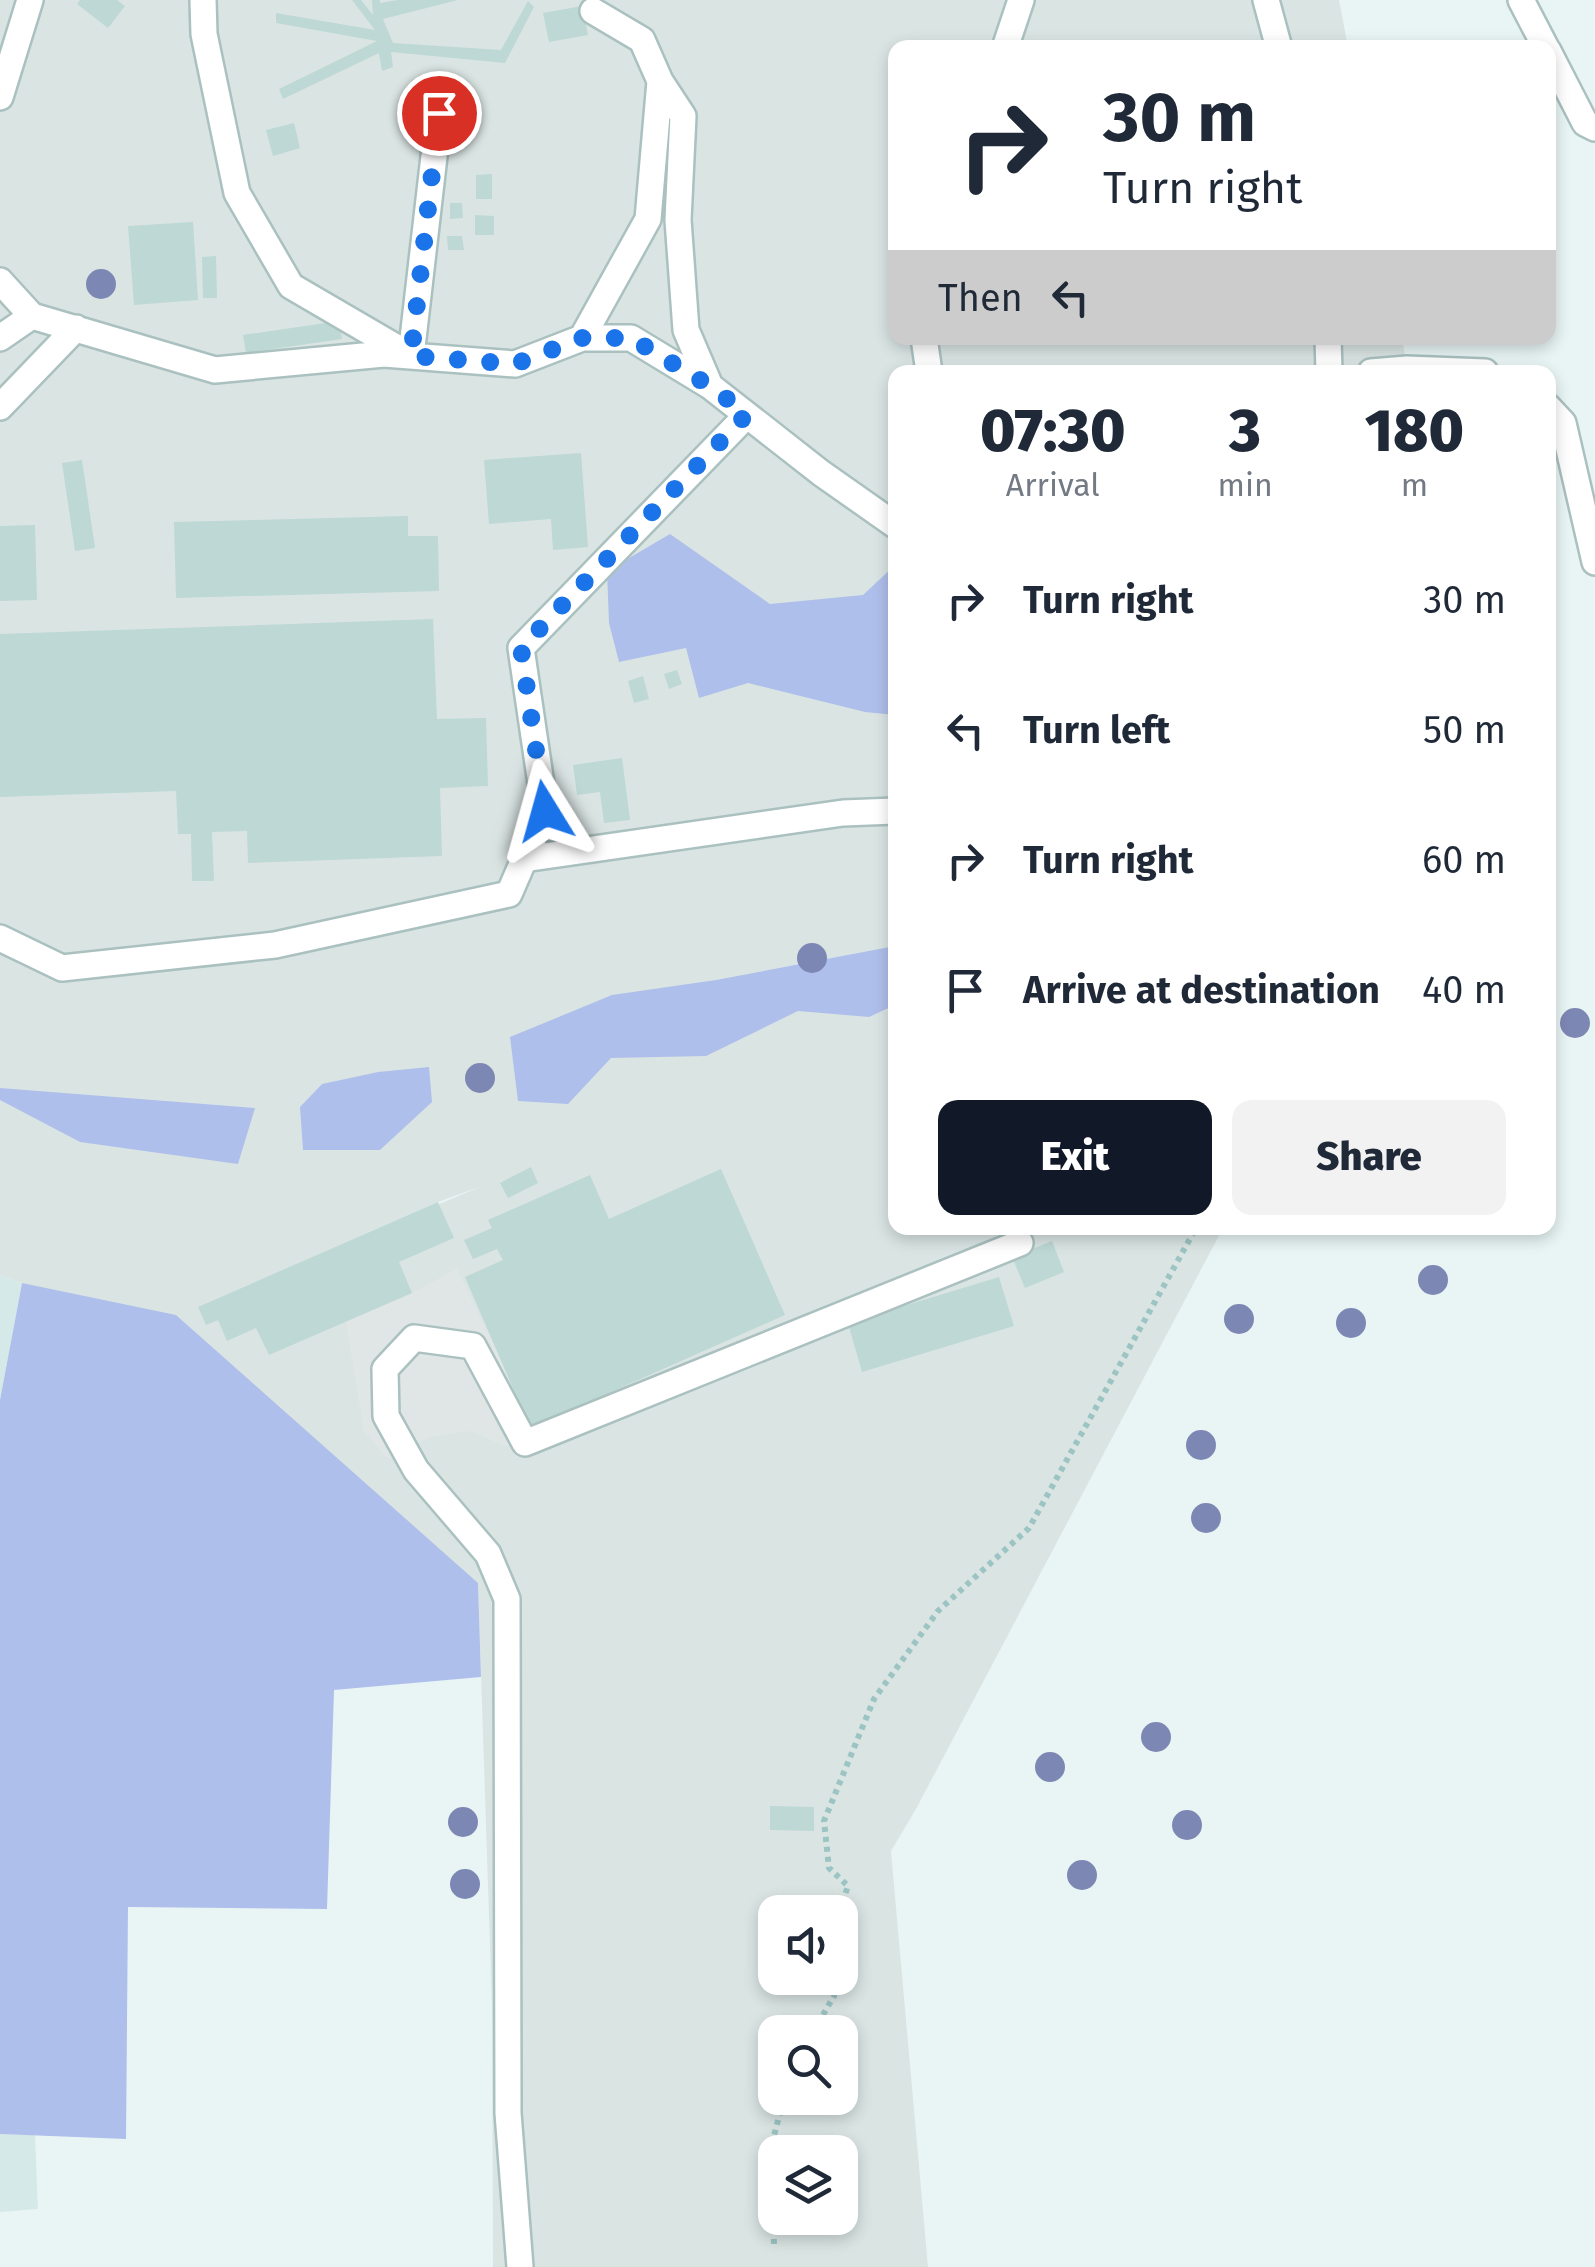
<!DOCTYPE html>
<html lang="en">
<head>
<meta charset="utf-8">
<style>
	:root { --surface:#fff; --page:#f2f2f3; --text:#1f2937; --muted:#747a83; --accent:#111827 }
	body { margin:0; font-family:"Fira Sans",sans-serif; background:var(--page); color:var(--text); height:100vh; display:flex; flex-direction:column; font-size:38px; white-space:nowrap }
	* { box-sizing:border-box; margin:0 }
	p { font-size:32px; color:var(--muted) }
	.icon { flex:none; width:55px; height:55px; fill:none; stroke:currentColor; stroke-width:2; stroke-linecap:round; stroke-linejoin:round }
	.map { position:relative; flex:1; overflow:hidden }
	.sheet { position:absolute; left:888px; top:365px; width:668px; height:870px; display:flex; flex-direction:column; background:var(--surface); border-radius:20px; box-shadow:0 5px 15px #0003 }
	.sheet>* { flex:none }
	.hud { position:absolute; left:888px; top:40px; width:668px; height:305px; border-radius:20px; box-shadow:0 5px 15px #0003; background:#fff; color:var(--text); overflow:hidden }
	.fabs { position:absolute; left:758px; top:1895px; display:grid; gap:20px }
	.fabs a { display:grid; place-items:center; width:100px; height:100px; border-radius:20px; background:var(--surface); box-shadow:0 5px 15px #0003; font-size:50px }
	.pin { position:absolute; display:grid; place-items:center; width:85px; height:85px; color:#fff; margin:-42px; border:5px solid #fff; border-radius:50%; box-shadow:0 2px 10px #0007 }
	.me { position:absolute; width:110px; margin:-55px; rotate:352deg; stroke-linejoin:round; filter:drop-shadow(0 0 8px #0008) }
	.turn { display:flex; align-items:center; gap:35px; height:210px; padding:0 50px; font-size:45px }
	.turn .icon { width:130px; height:130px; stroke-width:2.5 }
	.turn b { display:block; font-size:70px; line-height:85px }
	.then { display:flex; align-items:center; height:95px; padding:0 50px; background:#0003; gap:20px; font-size:38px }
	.eta { display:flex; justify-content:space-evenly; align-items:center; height:170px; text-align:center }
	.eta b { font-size:60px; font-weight:800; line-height:70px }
	.primary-button { display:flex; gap:20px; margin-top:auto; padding:20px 50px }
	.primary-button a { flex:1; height:115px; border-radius:20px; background:var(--accent); color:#fff; font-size:40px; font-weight:800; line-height:115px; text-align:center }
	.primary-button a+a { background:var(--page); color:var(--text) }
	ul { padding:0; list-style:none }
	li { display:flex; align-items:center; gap:30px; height:130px; padding:0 50px }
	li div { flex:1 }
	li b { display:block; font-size:38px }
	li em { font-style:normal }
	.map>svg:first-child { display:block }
</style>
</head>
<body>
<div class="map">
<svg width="1595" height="2267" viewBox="0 0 1595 2267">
	<rect width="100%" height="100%" fill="#e9f5f5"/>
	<path fill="#d6e9e9" d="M0 1275 22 1283 0 1400Z
		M0 2134 35 2135 38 2209 0 2212Z"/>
	<path fill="#dae5e3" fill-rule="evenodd" d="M0 0H1339L1348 47 895 48V338H1402L1408 372H895V1006L882 1012 895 1008V1228H1223L916 1809 891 1851 928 2267H493L492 2007 478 1583 22 1283 0 1275ZM482 1186 316 1256H315L438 1202ZM775 1912H840V1978H775ZM775 2032H840V2098H775ZM775 2152H840V2218H775Z"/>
	<path fill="#afbfeb" d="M670 534 770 604 863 595 895 565V715L865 712 748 683 699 698 686 648 619 662 609 623 607 571Z
		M895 946V1005L869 1017 798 1011 706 1056 611 1058 568 1104 518 1101 510 1037 612 995 716 980Z
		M429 1067 432 1102 380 1150H303L300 1107 322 1084 378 1072Z
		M0 1088 255 1108 238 1164 80 1142 0 1100Z
		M22 1283 176 1315 478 1583 481 1677 334 1690 327 1909 128 1907 126 2139 0 2134V1400Z"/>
	<path fill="#e0e6e6" d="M457 1269 538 1437 505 1446 470 1431 429 1437 388 1459 364 1431 346 1322 412 1293Z"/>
	<path fill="#bdd8d5" d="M80 0H117L125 6 108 28 77 4Z
		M352 0H361L373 15 372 0H380V3L398 0H458L383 19 393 43 501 50 528 1 534 7 505 63 391 52 393 67 382 71 379 53 283 99 279 89 377 41 276 23V13L375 30Z
		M582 6 588 35 549 42 543 13Z
		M294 123 300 148 273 156 266 130Z
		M492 174V199H476V175Z
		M450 203H462L463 218 450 219Z
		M475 215 494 216V235H475Z
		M193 222 198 300 134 305 128 226Z
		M447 236H462L464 250H448Z
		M216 256 217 298H203L202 257Z
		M339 321 342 339 246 353 243 335Z
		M581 453 588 547 553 550 551 519 489 524 484 460Z
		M82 460 95 548 75 551 62 463Z
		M408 516V536H438L439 591 176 598 174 522Z
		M35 525 37 600 0 601V526Z
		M433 619 437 719 486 718 488 786 440 788 442 856 248 863 247 831 212 832 214 881H192L191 834H178L176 791 0 797V634Z
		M677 670 682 684 669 689 664 674Z
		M643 676 649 699 634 703 628 681Z
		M622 758 630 820 604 823 600 792 577 795 573 765Z
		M531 1167 538 1183 508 1198 500 1183Z
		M721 1169 785 1315 530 1428 465 1277 503 1260 497 1249 473 1259 464 1240 492 1228 488 1220 590 1175 609 1219Z
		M438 1202 454 1238 399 1262 412 1293 269 1355 256 1328 227 1341 218 1320 206 1325 198 1307Z
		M1052 1241 1064 1272 1025 1288 1012 1257Z
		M999 1277 1014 1326 862 1372 848 1323Z
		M770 1806 814 1807V1831L770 1830Z"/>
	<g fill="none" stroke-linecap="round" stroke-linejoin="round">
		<g stroke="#aac1c0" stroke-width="30">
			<path id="lane" d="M203 0 204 34 237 193 291 286 411 356 439 113
				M1266 0 1279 48
				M1521 0 1546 48
				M1005 48 1021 0
				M1548 51 1585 123 1595 128
				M660 81 683 116 678 220 686 330 710 386
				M0 97 30 0
				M0 281 32 316 215 370 384 354 515 364 582 338H631L710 386 821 473 895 525
				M0 338 32 316
				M582 338 648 219 660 81 642 40 593 11
				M924 338 929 372
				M1328 338 1329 372
				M1371 372 1407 369 1485 372
				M0 407 76 328
				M1548 407 1563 423 1595 562
				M524 859 843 813 895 811
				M0 938 62 968 275 945 509 894 545 811 521 648 747 415
				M520 2267 508 2113 507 1599 488 1554 416 1470 386 1416 385 1369 414 1338 473 1346 525 1443 1020 1243"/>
		</g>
		<path stroke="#9bc4c2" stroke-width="6" stroke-dasharray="5 5" stroke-linecap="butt" d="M839 1912 848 1886 829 1868 824 1821 874 1699 938 1611 1029 1528 1196 1228
			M813 2032 834 1996 835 1978
			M774 2244 771 2147 784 2098"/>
		<use href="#lane" stroke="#fff" stroke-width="25"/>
	</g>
	<g fill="#7d87b4">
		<circle cx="101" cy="284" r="15"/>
		<circle cx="812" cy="958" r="15"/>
		<circle cx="1575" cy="1023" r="15"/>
		<circle cx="480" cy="1078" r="15"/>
		<circle cx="1433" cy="1280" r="15"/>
		<circle cx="1239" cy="1319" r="15"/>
		<circle cx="1351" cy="1323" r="15"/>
		<circle cx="1201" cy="1445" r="15"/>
		<circle cx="1206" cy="1518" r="15"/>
		<circle cx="1156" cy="1737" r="15"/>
		<circle cx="1050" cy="1767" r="15"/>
		<circle cx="463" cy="1822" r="15"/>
		<circle cx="1187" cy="1825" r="15"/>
		<circle cx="1082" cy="1875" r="15"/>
		<circle cx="465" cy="1884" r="15"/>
	</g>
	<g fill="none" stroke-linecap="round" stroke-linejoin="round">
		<path stroke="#1a73e8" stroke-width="18" stroke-dasharray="0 32.4" d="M439 113 411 356 515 364 582 338H631L710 386 747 414 521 648 545 811"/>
	</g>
</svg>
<div class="fabs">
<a><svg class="icon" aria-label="sound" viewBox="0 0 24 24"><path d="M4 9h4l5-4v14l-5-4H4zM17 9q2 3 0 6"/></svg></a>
<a><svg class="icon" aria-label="search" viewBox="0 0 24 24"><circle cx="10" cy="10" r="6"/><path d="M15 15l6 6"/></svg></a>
<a><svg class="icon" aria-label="layers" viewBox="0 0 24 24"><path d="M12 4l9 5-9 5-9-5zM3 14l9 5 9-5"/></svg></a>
</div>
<div class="pin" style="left:439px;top:113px;background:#d93025"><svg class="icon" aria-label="arrive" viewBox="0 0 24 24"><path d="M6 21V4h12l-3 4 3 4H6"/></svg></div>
<svg class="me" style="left:545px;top:811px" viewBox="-20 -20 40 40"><path d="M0-17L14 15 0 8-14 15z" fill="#1a73e8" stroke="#fff" stroke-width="4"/></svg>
<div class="hud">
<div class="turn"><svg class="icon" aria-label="right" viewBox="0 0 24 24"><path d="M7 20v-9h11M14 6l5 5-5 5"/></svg><div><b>30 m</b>Turn right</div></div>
<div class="then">Then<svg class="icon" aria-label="left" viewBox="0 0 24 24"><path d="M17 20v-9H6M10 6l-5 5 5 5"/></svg></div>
</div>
<section class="sheet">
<div class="eta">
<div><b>07:30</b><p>Arrival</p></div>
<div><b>3</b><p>min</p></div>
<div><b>180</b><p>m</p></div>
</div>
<ul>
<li><svg class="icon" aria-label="right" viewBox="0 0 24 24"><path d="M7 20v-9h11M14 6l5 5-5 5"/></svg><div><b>Turn right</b></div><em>30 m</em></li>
<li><svg class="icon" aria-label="left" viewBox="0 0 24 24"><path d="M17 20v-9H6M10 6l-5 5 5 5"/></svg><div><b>Turn left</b></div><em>50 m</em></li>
<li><svg class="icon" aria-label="right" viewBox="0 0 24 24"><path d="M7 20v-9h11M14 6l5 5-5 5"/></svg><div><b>Turn right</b></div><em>60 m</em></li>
<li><svg class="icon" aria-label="arrive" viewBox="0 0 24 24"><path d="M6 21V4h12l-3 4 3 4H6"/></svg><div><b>Arrive at destination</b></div><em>40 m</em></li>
</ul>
<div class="primary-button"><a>Exit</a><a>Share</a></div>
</section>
</div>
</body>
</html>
